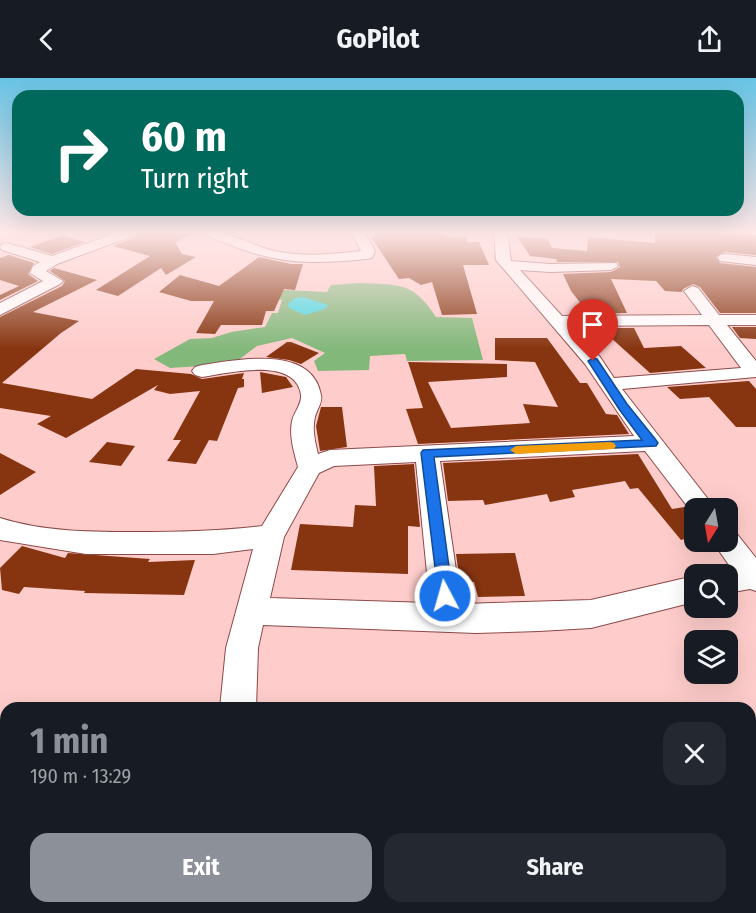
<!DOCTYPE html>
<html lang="en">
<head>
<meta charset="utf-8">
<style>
	:root { --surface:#171b24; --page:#242831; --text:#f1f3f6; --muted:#9ea1a6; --accent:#8c9099 }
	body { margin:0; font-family:"Fira Sans Condensed",sans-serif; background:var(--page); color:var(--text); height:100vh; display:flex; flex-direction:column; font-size:22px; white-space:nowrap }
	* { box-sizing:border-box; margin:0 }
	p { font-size:20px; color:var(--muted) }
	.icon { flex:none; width:33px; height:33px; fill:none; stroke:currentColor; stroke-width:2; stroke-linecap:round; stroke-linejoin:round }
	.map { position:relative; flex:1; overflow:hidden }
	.sheet { position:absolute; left:0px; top:624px; width:756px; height:212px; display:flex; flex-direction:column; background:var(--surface); border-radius:18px 18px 0 0; box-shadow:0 6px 24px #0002 }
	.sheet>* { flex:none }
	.guide { position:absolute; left:12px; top:12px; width:732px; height:126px; border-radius:18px; box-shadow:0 6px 24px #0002; background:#00695c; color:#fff; overflow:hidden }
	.needle { width:39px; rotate:191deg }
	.tools { position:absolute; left:684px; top:420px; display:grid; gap:12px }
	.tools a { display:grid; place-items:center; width:54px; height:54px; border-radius:12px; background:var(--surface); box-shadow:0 6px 24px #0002; font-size:30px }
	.pin { position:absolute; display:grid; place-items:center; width:51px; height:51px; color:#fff; margin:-62px -26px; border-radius:50% 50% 50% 0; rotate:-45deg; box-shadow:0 0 6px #0007 }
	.pin .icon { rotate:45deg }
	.me { position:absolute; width:66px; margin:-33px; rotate:354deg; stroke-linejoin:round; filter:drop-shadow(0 0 4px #0008) }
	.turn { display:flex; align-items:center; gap:21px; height:126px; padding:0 30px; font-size:27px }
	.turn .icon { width:78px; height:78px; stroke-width:2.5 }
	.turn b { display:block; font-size:42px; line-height:51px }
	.round { display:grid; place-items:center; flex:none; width:63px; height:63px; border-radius:18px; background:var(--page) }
	.summary { display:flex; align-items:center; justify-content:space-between; height:102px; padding:0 30px }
	h1 { font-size:36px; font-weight:700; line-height:45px; color:var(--accent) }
	.cta { display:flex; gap:12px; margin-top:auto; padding:12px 30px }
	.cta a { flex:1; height:69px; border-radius:18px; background:var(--accent); color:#fff; font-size:24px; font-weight:700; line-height:69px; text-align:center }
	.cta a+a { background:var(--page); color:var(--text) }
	header { display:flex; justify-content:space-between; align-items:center; height:78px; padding:0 30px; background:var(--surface); font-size:27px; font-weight:700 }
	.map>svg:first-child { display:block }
</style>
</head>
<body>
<header><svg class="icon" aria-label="back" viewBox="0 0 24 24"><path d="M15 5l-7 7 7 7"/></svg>GoPilot<svg class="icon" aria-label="share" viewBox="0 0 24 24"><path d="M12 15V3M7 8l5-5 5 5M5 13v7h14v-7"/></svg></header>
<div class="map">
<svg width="756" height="835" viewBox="0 0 756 835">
	<rect width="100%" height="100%" fill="#fecdcb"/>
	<path fill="#83b87b" d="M359 205C398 207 413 203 436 239L472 240 483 282 407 283 405 276 370 278 369 292 318 293 314 283 325 275 292 260 257 268 233 286 170 290 154 281 190 261 212 260 231 254 265 249 272 235H278L282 222 257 218 264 211 327 214 331 207Z"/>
	<path fill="#47dbe4" d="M303 219 328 227 325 231 305 237 289 230 288 226 295 220Z"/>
	<path fill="#873510" d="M139 154H197L175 164 182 176 196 179 166 197 161 190 118 218 96 212 150 178 113 168 136 159Z
		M374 154H443V158L467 159V164H479L489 187H463L477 236 442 237 432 204 421 207 409 200 399 201 371 159H375Z
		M655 154H746L756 157V177L725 174 716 179 720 185 756 189V235H720L700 209 693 206 683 211 682 214 665 213 656 203 611 201 627 235 589 236 571 213 563 196 611 194 620 189 618 184H557L556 181 530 178 517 159 547 160 552 170 587 173 588 159 655 165Z
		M62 157 85 164 52 176 30 169Z
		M9 177 34 185 28 196 38 203 0 222V217L19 208 0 202V180Z
		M259 179 291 186H303L295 212 284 211 274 233H266L262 247H221L215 256 196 255 214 223H191L159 214 180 197 219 208Z
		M54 190 97 202 33 234 79 243 61 255 2 305 92 321 136 291 191 296 202 301 244 295 242 301H244V309L238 310 217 363 209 362 196 386 167 383 181 362H173L200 313 170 316 154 312 158 307 66 360 37 346 51 338 0 330V239L62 208 65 203 50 193Z
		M732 249H756V261L740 260Z
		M600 250H634L644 270 681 268 706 290 650 295Z
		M495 260H547L580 305H587L606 336 617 337 629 356 418 366 406 331 423 330 408 284 507 286V299L428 304 451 350 530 345 523 326 558 329 535 284 495 282Z
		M287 264H291L319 275 301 286 289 282 266 279Z
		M260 294 286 299 293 309 262 315Z
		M749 303 756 311V349H736L709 319 680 321 667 309Z
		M321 329H342L347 369 320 373 316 348Z
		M107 364 135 368 121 388 89 384Z
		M0 375 36 394 0 417Z
		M638 376 672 431 685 429 694 439V458L681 462 638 410 630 411 625 403 572 412 575 419 550 424 547 416 485 427 483 422 448 423 443 385Z
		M414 386 420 449 408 448V496L291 492 300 446 353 449 355 427 376 428 374 388Z
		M22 468 65 480 68 475 150 481 148 484 195 482 184 517 84 515 85 513 24 509 19 516 2 512 0 490Z
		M515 475 525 518 478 519 474 504H460L456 476Z"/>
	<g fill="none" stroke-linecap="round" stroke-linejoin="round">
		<g stroke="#8d4948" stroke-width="2">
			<path id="minor" d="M119 154H137L135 157 57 186 46 193 63 203 60 206 0 237V225L43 203 30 195 33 188 40 184 2 172 0 169 2 166 7 165 52 178Z
				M203 154C230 152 254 170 280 174 307 179 335 176 361 173L351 154H364L375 173 372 180 367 181C314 186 279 187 228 166 220 163 209 160 203 154Z
				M494 154H507L511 183 550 186 616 185 618 188 611 192 550 194 520 192 562 238 702 237 684 213 692 208 698 210 719 237H756V247H727L756 283V299L622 311 715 430H694V437L645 373 440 383 461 526 591 522 694 498V524L591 550 539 553 476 555 263 547 258 570 256 630H220L226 570 253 471 213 476H86L0 462V440C44 454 92 454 137 454 179 454 220 453 262 448L298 389C294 374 289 358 292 343 294 334 302 326 301 317 296 278 227 295 202 299L195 297 192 293 195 289 202 287C237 282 312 266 321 317 323 324 317 331 315 339 312 351 315 364 318 376L330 372 634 358 585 286 496 182ZM709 247 741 290 614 300 600 279 571 248ZM416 384 430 525 270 520 284 459 319 395 334 388Z
				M725 176 756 179V187L720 183 718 180 720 177Z
				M728 453 737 456 756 480V513L750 511 728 515V496H716L731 490 713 464H728Z
				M140 830H186L184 835H137Z
				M239 830H283L285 835H239Z"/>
		</g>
		<use href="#minor" fill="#fff" fill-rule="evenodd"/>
	</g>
	<linearGradient id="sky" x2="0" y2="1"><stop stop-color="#67c4e6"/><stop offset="0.57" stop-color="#ffe8e8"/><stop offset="1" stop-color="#ffe8e8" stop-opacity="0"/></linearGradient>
	<rect width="756" height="271" fill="url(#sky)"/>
	<path fill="#1a73e8" stroke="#114b97" stroke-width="1.5" d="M593 280 597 281 627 326 656 362 658 365 656 368 434 379 453 518 450 522 445 524 439 522 421 375 423 372 642 362 619 331 588 283Z"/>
	<path fill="#f59e0b" d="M610 364 614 365 616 368 614 371 516 376 510 372 516 368Z"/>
</svg>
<div class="tools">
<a><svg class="needle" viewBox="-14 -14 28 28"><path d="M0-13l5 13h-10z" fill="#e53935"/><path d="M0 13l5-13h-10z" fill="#9ea1a6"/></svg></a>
<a><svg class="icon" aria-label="search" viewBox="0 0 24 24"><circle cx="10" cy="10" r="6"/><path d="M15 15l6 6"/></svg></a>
<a><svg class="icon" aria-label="layers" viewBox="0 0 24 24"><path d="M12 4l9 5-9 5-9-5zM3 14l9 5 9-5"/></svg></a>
</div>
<div class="pin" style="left:593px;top:283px;background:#d93025"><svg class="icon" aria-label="arrive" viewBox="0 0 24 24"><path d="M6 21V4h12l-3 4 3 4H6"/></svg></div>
<svg class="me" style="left:445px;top:518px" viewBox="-20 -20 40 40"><circle r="17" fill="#1a73e8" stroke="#fff" stroke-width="3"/><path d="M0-11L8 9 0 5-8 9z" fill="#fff"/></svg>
<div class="guide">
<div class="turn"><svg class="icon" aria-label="right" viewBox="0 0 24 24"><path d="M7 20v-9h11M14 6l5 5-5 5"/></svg><div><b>60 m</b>Turn right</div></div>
</div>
<section class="sheet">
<div class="summary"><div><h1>1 min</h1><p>190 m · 13:29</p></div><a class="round"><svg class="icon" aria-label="close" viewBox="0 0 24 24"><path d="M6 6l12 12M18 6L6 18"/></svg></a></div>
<div class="cta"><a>Exit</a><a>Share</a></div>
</section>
</div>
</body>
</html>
